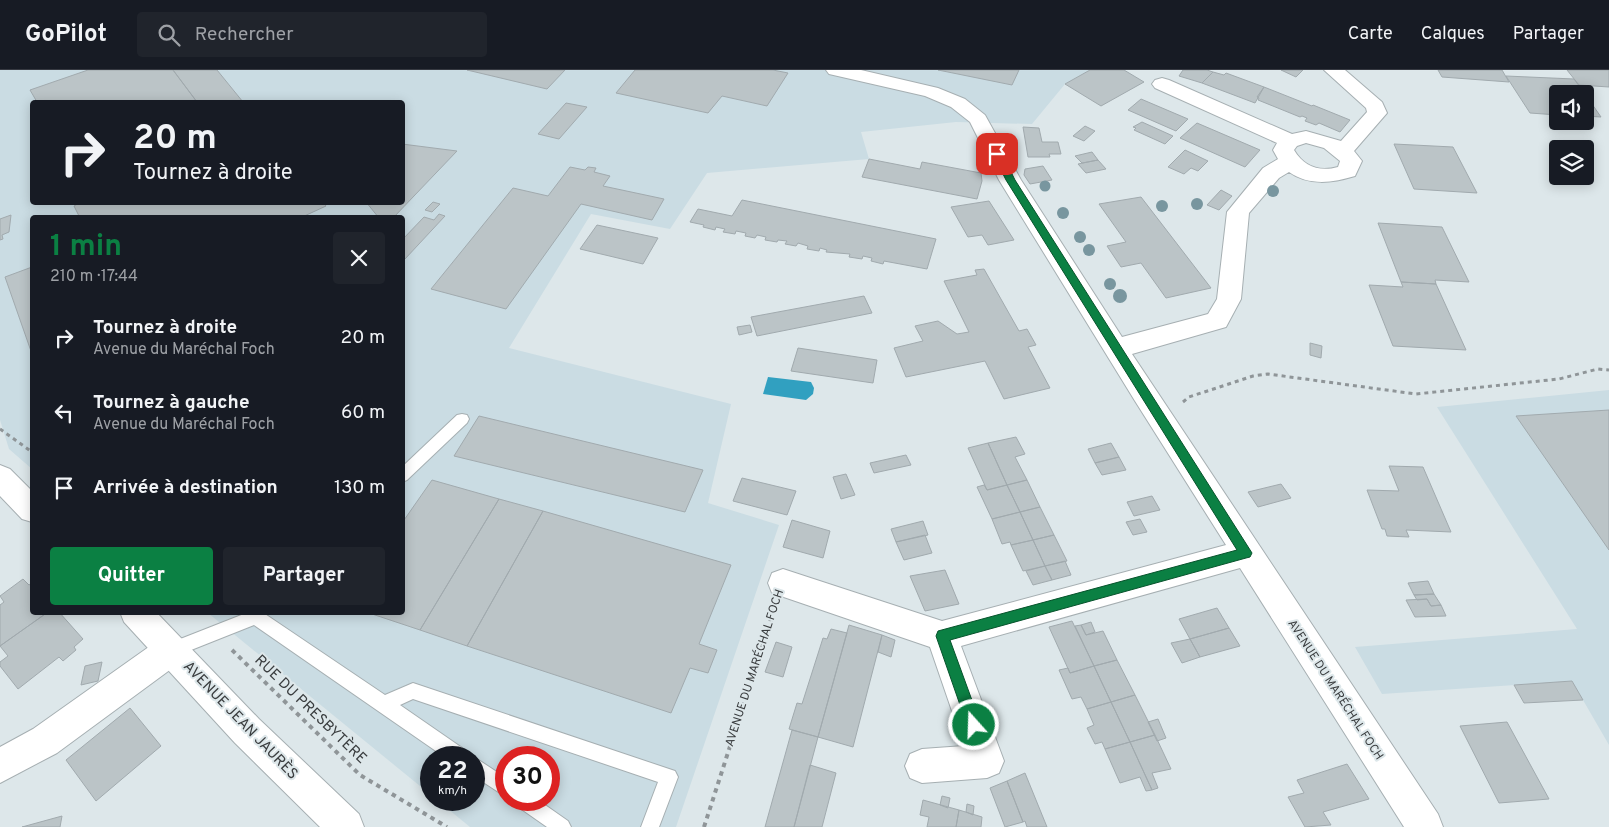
<!DOCTYPE html>
<html lang="fr">
<head>
<meta charset="utf-8">
<style>
	:root { --surface:#171b24; --page:#20242c; --text:#f1f3f6; --muted:#9ea1a6; --line:#363941; --accent:#0b8043 }
	body { margin:0; font-family:Overpass,sans-serif; background:var(--page); color:var(--text); height:100vh; display:flex; flex-direction:column; font-size:19px; white-space:nowrap }
	* { box-sizing:border-box; margin:0 }
	p { font-size:16px; color:var(--muted) }
	.icon { flex:none; width:28px; height:28px; fill:none; stroke:currentColor; stroke-width:2; stroke-linecap:round; stroke-linejoin:round }
	.map { position:relative; flex:1; overflow:hidden }
	.side { position:absolute; left:30px; top:145px; width:375px; height:400px; display:flex; flex-direction:column; background:var(--surface); border-radius:5px; box-shadow:0 2px 12px #0003 }
	.side>* { flex:none }
	.guide { position:absolute; left:30px; top:30px; width:375px; height:105px; border-radius:5px; box-shadow:0 2px 12px #0003; background:#171b24; color:var(--text); overflow:hidden }
	.tools { position:absolute; left:1549px; top:15px; display:grid; gap:10px }
	.tools a { display:grid; place-items:center; width:45px; height:45px; border-radius:5px; background:var(--surface); box-shadow:0 2px 12px #0003; font-size:25px }
	.speed { position:absolute; left:420px; top:676px; display:flex; gap:10px; font-size:25px; font-weight:700; text-align:center }
	.speed>* { display:grid; place-content:center; width:65px; height:65px; border-radius:50%; background:var(--surface); box-shadow:0 2px 12px #0003; line-height:1 }
	.speed small { font-size:12px; font-weight:400 }
	.speed .limit { border:8px solid #d22; background:#fff; color:#111 }
	.pin { position:absolute; display:grid; place-items:center; width:42px; height:42px; color:#fff; margin:-21px; border-radius:10px; box-shadow:0 2px 8px #0006 }
	.me { position:absolute; width:55px; margin:-28px; rotate:340deg; stroke-linejoin:round; filter:drop-shadow(0 0 4px #0008) }
	.turn { display:flex; align-items:center; gap:18px; height:105px; padding:0 20px; font-size:22px }
	.turn .icon { width:65px; height:65px; stroke-width:2.5 }
	.turn b { display:block; font-size:35px; line-height:42px }
	.round { display:grid; place-items:center; flex:none; width:52px; height:52px; border-radius:5px; background:var(--page) }
	.head { display:flex; align-items:center; justify-content:space-between; height:85px; padding:0 20px }
	h1 { font-size:30px; font-weight:700; line-height:38px; color:var(--accent) }
	.cta { display:flex; gap:10px; margin-top:auto; padding:10px 20px }
	.cta a { flex:1; height:58px; border-radius:5px; background:var(--accent); color:#fff; font-size:20px; font-weight:700; line-height:58px; text-align:center }
	.cta a+a { background:var(--page); color:var(--text) }
	ul { padding:0; list-style:none }
	li { display:flex; align-items:center; gap:15px; height:75px; padding:0 20px }
	li div { flex:1 }
	li b { display:block; font-size:19px }
	li em { font-style:normal }
	header { display:flex; align-items:center; gap:30px; box-sizing:border-box; height:70px; padding:0 25px; background:var(--surface); border-bottom:1px solid var(--line) }
	header strong { font-size:24px }
	nav { display:flex; gap:28px; margin-inline-start:auto; font-size:18px }
	.search { width:350px; height:45px; background:var(--page); display:flex; align-items:center; gap:12px; box-sizing:border-box; padding:0 18px; border-radius:5px; color:var(--muted); font-size:19px }
	.map>svg:first-child { display:block }
</style>
</head>
<body>
<header>
<strong>GoPilot</strong>
<div class="search"><svg class="icon" aria-label="search" viewBox="0 0 24 24"><circle cx="10" cy="10" r="6"/><path d="M15 15l6 6"/></svg>Rechercher</div>
<nav><a>Carte</a><a>Calques</a><a>Partager</a></nav>
</header>
<div class="map">
<svg width="1609" height="757" viewBox="0 0 1609 757">
	<rect width="100%" height="100%" fill="#dde7ea"/>
	<path fill="#cadce3" fill-rule="evenodd" d="M0 0H1090L1065 14 1032 54 956 52 861 62 869 89 707 103 670 159 591 144 509 278 731 334 708 433 779 455 676 757H470L437 730H474V688H431V725L208 543 402 542V148H32V399L9 379 0 350ZM32 32H402V132H32ZM506 688H549V730H506Z
		M1609 320V675L1572 611 1382 624 1355 577 1577 559 1437 337Z"/>
	<path fill="#31a0c0" d="M768 307 811 312 814 318 813 324 806 330 763 324Z"/>
	<path fill="#bbc4c7" stroke="#a1aaae" d="M88 0H173L197 32H37L30 20Z
		M173 0H217L243 32H197Z
		M467 0H565L547 19Z
		M635 0H773L788 3 767 36 722 26 708 43 616 23Z
		M938 0H1019L1012 15Z
		M1090 0H1124L1144 12 1101 36 1065 14Z
		M1183 0H1207L1213 2 1202 13 1179 6Z
		M1281 0H1303L1296 7Z
		M1438 0H1502L1509 12 1442 7Z
		M1567 0H1609V17L1579 15Z
		M1213 2 1224 5 1226 3 1264 17 1255 33 1202 13Z
		M1506 6 1574 9 1585 24H1558V45L1530 43Z
		M1264 17 1312 36 1313 35 1350 50 1340 62 1319 53 1316 55 1305 51 1307 48 1302 46 1300 47 1258 30 1259 28 1257 27Z
		M1585 24 1601 47 1585 46Z
		M1141 29 1188 49 1176 61 1128 40Z
		M566 33 587 37 559 69 538 64Z
		M1142 52 1173 66 1165 74 1134 60 1136 58 1133 57Z
		M1197 53 1260 80 1245 97 1180 68Z
		M1085 56 1095 61 1084 71 1073 66Z
		M1023 57 1039 58 1042 72H1058L1061 84H1049L1050 87H1028Z
		M402 74 457 81 393 148H379L366 132H402Z
		M1394 74 1453 77 1477 123 1414 119Z
		M1185 80 1208 91 1198 101 1191 98 1184 104 1168 97Z
		M1092 82 1098 90 1082 93 1075 86Z
		M869 89 920 99 922 92 981 103 982 111 977 129 862 107Z
		M1098 90 1106 99 1086 103 1078 94Z
		M1043 96 1052 110 1030 114 1024 105 1025 99Z
		M570 97 585 100 588 97 596 98 594 102 610 106 603 116 664 129 652 150 581 134 506 239 431 219 513 118 548 126Z
		M1221 120 1232 126 1219 140 1207 135Z
		M1141 127 1211 218 1166 228 1141 193 1121 197 1107 176 1126 172 1099 134Z
		M742 130 936 169 927 199 884 191 883 194 871 191 872 188 863 186 862 189 849 187 850 184 826 182 827 180 820 178 819 181 807 179 808 176 798 173 796 176 785 174 787 171 778 170 777 172 765 170 766 167 757 165 755 168 745 166 746 163 736 161 735 164 723 162 725 159 716 157 715 160 703 157 704 155 690 152 698 139 732 146Z
		M989 131 1014 170 988 175 982 165 968 167 951 137Z
		M81 132H323L326 136 300 148H80L74 136Z
		M433 132 440 134 432 142 425 140Z
		M439 144 445 146 405 189 402 188V170L424 147 434 150Z
		M11 145 9 162 2 165 3 169 0 170V149Z
		M1378 153 1442 157 1469 212 1435 210 1436 214 1401 212Z
		M597 155 658 168 643 194 580 179Z
		M32 197V284L5 207Z
		M984 199 1019 261 1027 259 1036 275 1028 277 1050 318 1004 329 985 291 906 307 894 278 923 271 915 256 938 251 957 264 969 262 944 211 977 205 975 200Z
		M1401 212 1436 214 1466 280 1393 276 1369 215 1403 217Z
		M864 226 872 243 757 266 751 247Z
		M750 255 752 262 739 265 737 257Z
		M1310 273 1322 276 1321 288 1310 285Z
		M798 278 877 290 873 313 791 301Z
		M1609 340V480L1516 346Z
		M479 346 703 400 685 442 454 386Z
		M1016 367 1025 384 1015 387 1027 410 1007 415 988 373Z
		M988 373 1007 415 987 420 968 378Z
		M1111 373 1119 387 1095 393 1088 379Z
		M906 385 911 395 874 403 870 393Z
		M1119 387 1126 400 1102 405 1095 393Z
		M1389 396 1423 397 1451 462 1406 460 1409 467 1387 466 1385 459H1382L1367 420 1399 421Z
		M846 404 855 425 841 429 833 407Z
		M742 408 796 421 787 445 733 431Z
		M432 410 499 429 420 560 366 542H402V453Z
		M1027 410 1040 437 1020 442 1007 415Z
		M1281 414 1291 428 1258 437 1248 422Z
		M984 415 987 420 1007 415 1020 442 992 449 977 417Z
		M1152 426 1160 440 1134 446 1127 432Z
		M499 429 543 441 467 576 420 560Z
		M1040 437 1054 465 1033 470 1020 442Z
		M543 441 731 495 699 574 717 580 708 603 690 598 671 643 467 576Z
		M1020 442 1033 470 1011 475 1010 472 1002 474 992 449Z
		M1140 449 1147 462 1133 465 1126 452Z
		M792 450 830 461 823 488 783 477Z
		M923 451 928 465 896 472 891 459Z
		M925 465 932 483 904 490 896 472Z
		M1054 465 1067 491 1045 496 1033 470Z
		M1033 470 1045 496 1023 501 1011 475Z
		M1065 491 1071 505 1052 510 1045 496Z
		M1045 496 1052 510 1033 515 1026 501Z
		M945 500 959 534 925 541 910 506Z
		M23 509 29 515 32 513V542H48L0 576V535L4 532 0 526Z
		M1428 511 1434 524 1414 525 1408 513Z
		M1434 524 1441 535 1431 536 1427 529 1417 530 1414 525Z
		M1427 529 1431 536 1441 535 1446 546 1415 547 1406 530Z
		M1217 538 1229 558 1190 569 1179 549Z
		M48 542H59L83 569 74 577 76 580 63 591 59 587 18 619 0 596V592L8 586 0 576Z
		M1072 551 1094 596 1070 603 1049 557Z
		M1091 552 1095 562 1086 565 1081 555Z
		M849 555 882 565 853 677 818 667Z
		M1081 555 1086 565 1103 561 1117 590 1094 596 1075 556Z
		M1229 558 1240 576 1200 587 1190 569Z
		M831 559 847 563 818 667 789 659 797 633 802 634 823 568 827 569Z
		M882 565 895 570 891 587 878 582Z
		M1190 569 1200 587 1182 593 1171 573Z
		M776 572 792 577 783 607 765 602Z
		M1117 590 1135 625 1111 632 1094 596Z
		M102 592 98 611 81 615 85 596Z
		M1094 596 1111 632 1087 639 1081 627 1072 629 1059 600 1068 598 1070 603Z
		M1572 611 1583 630 1524 633 1514 615Z
		M1135 625 1155 665 1130 672 1111 632Z
		M1111 632 1130 672 1105 679 1102 672 1095 674 1087 658 1094 655 1087 639Z
		M130 638 161 676 96 731 66 690Z
		M1158 649 1166 668 1157 671 1148 652Z
		M1507 652 1549 729 1499 733 1460 656Z
		M792 660 818 667 794 757H765Z
		M1155 665 1171 699 1152 703 1158 718 1152 720 1130 672Z
		M1130 672 1152 720 1146 721 1140 707 1120 713 1105 679Z
		M1347 694 1369 729 1323 742 1331 755 1305 757 1288 727 1304 723 1297 710Z
		M810 695 836 703 822 757H794Z
		M1025 703 1047 757H1027L1025 751 1023 752 1007 711Z
		M1007 711 1023 752 1005 757 990 718Z
		M942 726 950 728 948 738 940 735Z
		M923 730 959 740 956 757H927L929 747 920 745Z
		M967 734 974 736 973 745 966 742Z
		M959 740 982 747 981 757H956Z
		M62 746 60 757H22Z"/>
	<g fill="none" stroke-linecap="round" stroke-linejoin="round">
		<g stroke="#a6afb2" stroke-width="2">
			<path id="service" d="M462 344 467 345 469 349 467 353 407 410 402 412V397L457 345Z
				M249 542H262L385 625 413 613 675 701 678 707 659 757H641L658 712 413 629 400 635 468 682 470 688H446L254 555 171 588 165 585 163 580 165 575Z
				M474 687 506 708V727L474 706Z
				M514 730H538L568 751 571 757H547L517 736Z"/>
		</g>
		<g stroke="#a6afb2" stroke-width="2">
			<path id="minor" d="M826 0H861L938 18 965 29 985 45 1021 110 1122 267 1208 244 1217 229 1227 142 1263 98 1278 89 1273 80 1277 73 1155 18 1152 14 1155 10 1162 8 1169 10 1292 64 1306 61 1341 71 1367 42 1366 38 1324 0H1345L1382 32 1387 43 1354 81 1362 91 1355 106C1332 113 1309 116 1289 102L1279 108 1249 143 1241 229 1226 257 1132 284 1438 744 1443 757H1404L1240 498 961 576 1004 691 999 703 987 708 922 713 910 708 905 696 910 684 922 679 964 676 930 577 772 523 768 513 772 503 783 499 942 551 1226 475 1135 331 999 110 970 52 951 37 925 26 829 4ZM1306 73 1324 78 1340 91 1338 97C1320 102 1304 97 1294 80L1297 76Z
				M171 565 182 569 187 580 182 591 57 683 0 713V677L33 659 160 569Z"/>
		</g>
		<g stroke="#a6afb2" stroke-width="2">
			<path id="tertiary" d="M0 395 10 399 32 421V452L22 449 0 426Z
				M120 542H156L259 649 359 744 364 757H320L235 673 124 552Z"/>
		</g>
		<path stroke="#8f9598" stroke-width="3" stroke-dasharray="4 4" stroke-linecap="butt" d="M1183 332 1189 327 1253 306 1268 304 1416 324 1559 309 1598 299 1609 300
			M0 359 32 382"/>
		<path stroke="#8f9598" stroke-width="4" stroke-dasharray="4.5 4.5" stroke-linecap="butt" d="M232 580 360 705 447 757
			M704 757 774 540"/>
		<use href="#service" fill="#fff" fill-rule="evenodd"/>
		<use href="#minor" fill="#fff" fill-rule="evenodd"/>
		<use href="#tertiary" fill="#fff" fill-rule="evenodd"/>
	</g>
	<g fill="#78969f">
		<circle cx="1045" cy="116" r="5.5"/>
		<circle cx="1273" cy="121" r="6"/>
		<circle cx="1197" cy="134" r="6"/>
		<circle cx="1162" cy="136" r="6"/>
		<circle cx="1063" cy="143" r="6"/>
		<circle cx="1080" cy="167" r="6"/>
		<circle cx="1089" cy="180" r="6"/>
		<circle cx="1110" cy="214" r="6"/>
		<circle cx="1120" cy="226" r="7"/>
	</g>
	<path fill="#0b8043" stroke="#07532c" d="M997 81 1002 84 1015 110 1252 483 1250 487 1246 488 950 570 981 655 979 660 974 662 969 660 967 655 936 566 938 561 1237 480 1006 110 993 84Z"/>
	<g text-anchor="middle" dominant-baseline="central" stroke-width="4" stroke-linejoin="round" paint-order="stroke">
		<g font-size="12" fill="#3a3d3f" stroke="#dde7ea">
			<text transform="translate(755 598) rotate(-72)">AVENUE DU MARÉCHAL FOCH</text>
			<text transform="translate(1335 620) rotate(57)">AVENUE DU MARÉCHAL FOCH</text>
		</g>
		<g font-size="15" fill="#3a3d3f" stroke="#dde7ea">
			<text transform="translate(310 640) rotate(44)">RUE DU PRESBYTÈRE</text>
			<text transform="translate(240 651) rotate(46)">AVENUE JEAN JAURÈS</text>
		</g>
	</g>
</svg>
<div class="tools">
<a><svg class="icon" aria-label="sound" viewBox="0 0 24 24"><path d="M4 9h4l5-4v14l-5-4H4zM17 9q2 3 0 6"/></svg></a>
<a><svg class="icon" aria-label="layers" viewBox="0 0 24 24"><path d="M12 4l9 5-9 5-9-5zM3 14l9 5 9-5"/></svg></a>
</div>
<div class="speed"><div>22<small>km/h</small></div><div class="limit">30</div></div>
<div class="pin" style="left:997px;top:84px;background:#d93025"><svg class="icon" aria-label="arrive" viewBox="0 0 24 24"><path d="M6 21V4h12l-3 4 3 4H6"/></svg></div>
<svg class="me" style="left:974px;top:655px" viewBox="-20 -20 40 40"><circle r="17" fill="#0b8043" stroke="#fff" stroke-width="3"/><path d="M0-11L8 9 0 5-8 9z" fill="#fff"/></svg>
<div class="guide">
<div class="turn"><svg class="icon" aria-label="right" viewBox="0 0 24 24"><path d="M7 20v-9h11M14 6l5 5-5 5"/></svg><div><b>20 m</b>Tournez à droite</div></div>
</div>
<section class="side">
<div class="head"><div><h1>1 min</h1><p>210 m · 17:44</p></div><a class="round"><svg class="icon" aria-label="close" viewBox="0 0 24 24"><path d="M6 6l12 12M18 6L6 18"/></svg></a></div>
<ul>
<li><svg class="icon" aria-label="right" viewBox="0 0 24 24"><path d="M7 20v-9h11M14 6l5 5-5 5"/></svg><div><b>Tournez à droite</b><p>Avenue du Maréchal Foch</p></div><em>20 m</em></li>
<li><svg class="icon" aria-label="left" viewBox="0 0 24 24"><path d="M17 20v-9H6M10 6l-5 5 5 5"/></svg><div><b>Tournez à gauche</b><p>Avenue du Maréchal Foch</p></div><em>60 m</em></li>
<li><svg class="icon" aria-label="arrive" viewBox="0 0 24 24"><path d="M6 21V4h12l-3 4 3 4H6"/></svg><div><b>Arrivée à destination</b></div><em>130 m</em></li>
</ul>
<div class="cta"><a>Quitter</a><a>Partager</a></div>
</section>
</div>
</body>
</html>
